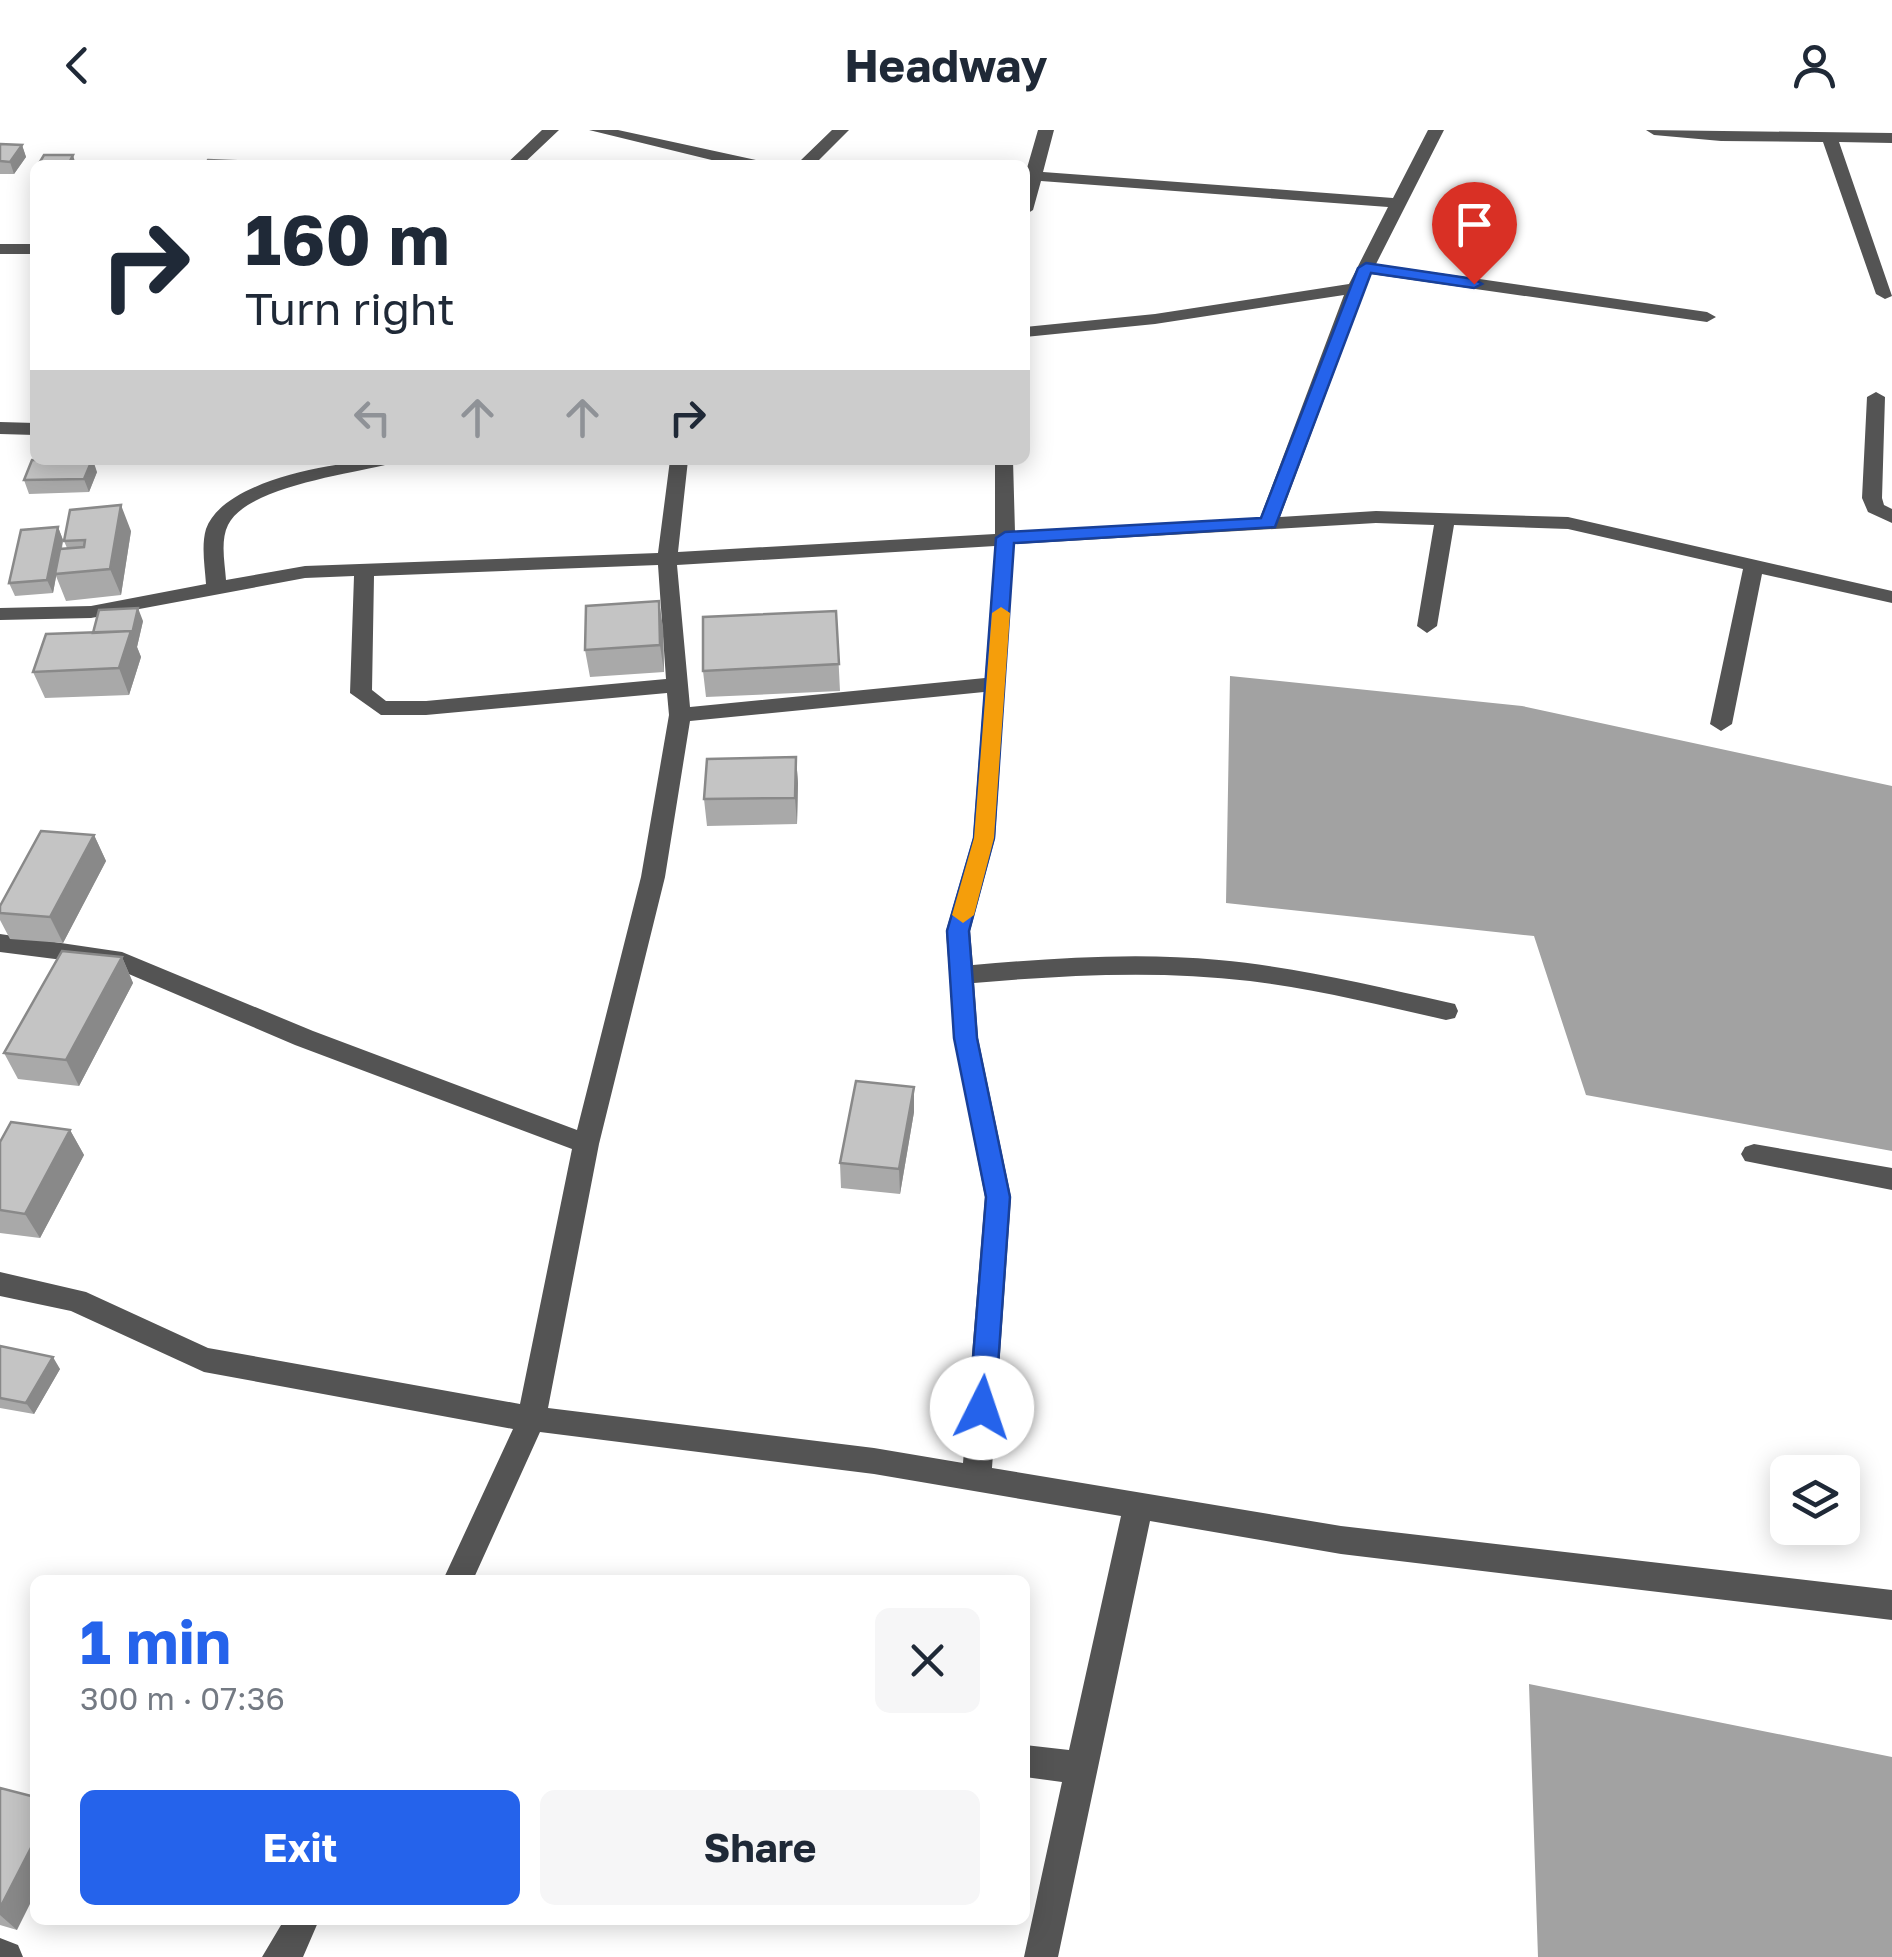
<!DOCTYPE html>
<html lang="en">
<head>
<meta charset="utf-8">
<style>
	:root { --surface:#fff; --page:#f6f6f7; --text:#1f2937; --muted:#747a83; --accent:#2563eb }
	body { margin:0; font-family:"Golos Text",sans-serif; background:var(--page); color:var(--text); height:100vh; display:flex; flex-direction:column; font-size:38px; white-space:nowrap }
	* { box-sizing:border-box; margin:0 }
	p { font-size:32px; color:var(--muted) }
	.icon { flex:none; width:55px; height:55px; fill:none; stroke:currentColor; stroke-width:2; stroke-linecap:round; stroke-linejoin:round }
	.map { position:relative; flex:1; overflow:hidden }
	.drawer { position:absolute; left:30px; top:1445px; width:1000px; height:350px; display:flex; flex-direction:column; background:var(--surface); border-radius:15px; box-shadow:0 5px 25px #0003 }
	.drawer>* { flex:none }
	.banner { position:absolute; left:30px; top:30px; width:1000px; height:305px; border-radius:15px; box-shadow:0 5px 25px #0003; background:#fff; color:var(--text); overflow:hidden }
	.controls { position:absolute; left:1770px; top:1325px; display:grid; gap:20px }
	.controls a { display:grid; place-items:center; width:90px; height:90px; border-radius:15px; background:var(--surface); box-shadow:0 5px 25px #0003; font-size:50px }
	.pin { position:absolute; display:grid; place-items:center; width:85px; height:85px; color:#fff; margin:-102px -42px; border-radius:50% 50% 50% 0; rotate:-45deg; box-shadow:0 0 10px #0007 }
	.pin .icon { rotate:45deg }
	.me { position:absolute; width:110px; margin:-55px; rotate:4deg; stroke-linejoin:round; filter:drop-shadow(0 0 8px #0008) }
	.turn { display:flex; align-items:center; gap:35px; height:210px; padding:0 50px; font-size:45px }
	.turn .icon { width:130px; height:130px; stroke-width:2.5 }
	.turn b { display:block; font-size:70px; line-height:85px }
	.lanes { display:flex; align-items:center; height:95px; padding:0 50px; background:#0003; justify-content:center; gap:50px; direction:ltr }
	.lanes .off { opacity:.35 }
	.round { display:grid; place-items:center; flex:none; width:105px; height:105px; border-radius:15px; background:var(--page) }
	.headline { display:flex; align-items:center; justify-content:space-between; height:170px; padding:0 50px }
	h1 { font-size:60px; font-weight:700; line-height:75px; color:var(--accent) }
	.cta { display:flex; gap:20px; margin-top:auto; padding:20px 50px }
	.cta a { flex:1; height:115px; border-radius:15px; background:var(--accent); color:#fff; font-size:40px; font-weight:700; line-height:115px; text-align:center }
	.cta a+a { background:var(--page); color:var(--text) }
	header { display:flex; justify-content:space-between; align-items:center; height:130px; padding:0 50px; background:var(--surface); font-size:45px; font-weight:700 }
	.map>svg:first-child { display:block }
</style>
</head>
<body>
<header><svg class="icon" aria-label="back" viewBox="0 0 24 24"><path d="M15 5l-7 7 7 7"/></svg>Headway<svg class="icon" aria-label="person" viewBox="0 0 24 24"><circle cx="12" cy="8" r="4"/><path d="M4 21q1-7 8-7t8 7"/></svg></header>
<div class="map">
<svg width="1892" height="1827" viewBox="0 0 1892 1827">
	<rect width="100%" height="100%" fill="#fff"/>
	<path fill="#a2a2a2" d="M1230 546 1522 576 1892 656V1021L1586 965 1534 806 1226 773Z
		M1529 1554 1892 1627V1827H1538Z"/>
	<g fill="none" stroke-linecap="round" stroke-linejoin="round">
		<path fill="#545454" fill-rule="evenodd" d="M542 0H559L522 35H505Z
			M589 0H618L779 35 728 34Z
			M832 0H849L814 35H790L801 30Z
			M1038 0H1054L1043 42 1393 68 1428 0H1444L1376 134 1707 182 1716 187 1707 192 1371 144 1280 387 1376 381 1568 387 1892 461V473L1762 444 1732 594 1721 601 1710 594 1743 439 1568 399 1454 395 1437 496 1427 503 1417 496 1434 395 1376 393 1014 414 995 708 970 801 973 835C1054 828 1137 822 1219 830 1296 837 1371 855 1446 872L1455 874 1458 881 1455 888 1446 890C1381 875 1316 859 1250 851 1158 840 1066 845 974 853L978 908 1011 1067 992 1338 1341 1396 1892 1460V1490L1341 1424 1150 1391 1058 1827H1024L1062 1652 1025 1647V1615L1069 1620 1121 1386 874 1344 540 1302 473 1450H443L513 1299 204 1242 71 1181 0 1166V1142L86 1162 208 1218 520 1274 572 1019 295 915 110 836 0 822V804L122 822 313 901 577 1000 641 747 669 585 667 563 426 585H381L350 563 354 446 305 448 91 488 0 490V478L91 476 206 454C205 437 201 416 206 399 224 348 345 330 391 330L389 334C350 344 246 357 228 395 220 411 225 434 226 450L305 436 658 423 670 330H688L678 422 995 404V330H1013L1015 402 1260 388 1344 165 1155 194 1025 207V197L1155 184 1349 154 1388 77 1041 51 1033 80 1025 85V45ZM995 416 985 548 690 577 677 435ZM658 435 666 549 426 571H386L372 560 374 446ZM984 562 973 708 946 801 954 908 985 1067 963 1333 874 1318 548 1278 599 1014 665 747 690 591Z
			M1646 0 1892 3V13L1839 12 1892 166 1885 169 1876 164 1823 12 1721 11 1654 5Z
			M0 114H35V124H0Z
			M1876 262 1885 267 1882 368 1884 375 1892 379V393L1868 382 1862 368 1867 267Z
			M0 292 35 293V305L0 304Z
			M1754 1014 1892 1038V1060L1745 1031 1741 1024 1745 1017Z
			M284 1790H319L303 1827H262Z
			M0 1808 18 1815 23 1827H0Z"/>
	</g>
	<path fill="#a9a9a9" d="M0 14 22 15 26 27 14 44H0Z
		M97 342 89 362 29 364 24 350Z
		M58 397 63 410 62 419 67 418 64 411 131 401 121 465 66 471 56 446 53 463 15 466 9 453Z
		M836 481 840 561 706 567 703 541Z
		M143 491 137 517 141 527 129 565 45 568 33 542 93 503Z
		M663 497 664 542 590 547 585 520Z
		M796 627 798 653 797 694 707 696 704 669Z
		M94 705 106 731 63 813 10 809 0 790V776Z
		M122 827 133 853 79 956 18 949 4 923Z
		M914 957V982L900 1064 841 1058 840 1033Z
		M70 1000 84 1025 40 1108 0 1103V1012Z
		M0 1216 60 1239 34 1284 0 1278Z
		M0 1658 17 1800 0 1795Z"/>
	<path fill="#898989" d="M22 15 26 27 14 44 10 32Z
		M73 25 76 35H68Z
		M90 330H93L97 342 89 362 84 349Z
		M121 375 131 401 121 465 110 439Z
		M58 397 63 410 53 463 47 450Z
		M659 471 663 497 664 542 660 515Z
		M138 478 143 491 137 517 141 527 129 565 119 538Z
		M796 627 798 653 797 694 795 668Z
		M94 705 106 731 63 813 50 787Z
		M122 827 133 853 79 956 66 930Z
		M914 957V982L900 1064 899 1039Z
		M70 1000 84 1025 40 1108 25 1084Z
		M53 1227 60 1239 34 1284 26 1273Z
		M35 1710V1764L17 1800 0 1785V1778Z"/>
	<path fill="#c4c4c4" stroke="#898989" stroke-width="2.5" d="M0 14 22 15 10 32 0 31Z
		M44 25H73L68 35H38Z
		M208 30 257 32 255 35H205Z
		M32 330H92L84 349 24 350Z
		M121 375 110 439 55 444 60 419 84 417 85 410 64 411 70 380Z
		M58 397 47 450 9 453 21 400Z
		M659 471 660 515 585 520 586 476Z
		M138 478 132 504 131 501 93 503 99 480Z
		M836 481 839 534 703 541V487Z
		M131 501 119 538 33 542 46 504Z
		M796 627 795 668 704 669 707 629Z
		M41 701 94 705 50 787 0 783V776Z
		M62 821 122 827 66 930 4 923Z
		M856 951 914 957 899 1039 840 1033Z
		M11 992 70 1000 25 1084 0 1080V1012Z
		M0 1216 53 1227 26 1273 0 1268Z
		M0 1658 35 1667V1710L0 1778Z"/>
	<path fill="#2563eb" stroke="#184099" stroke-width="2.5" d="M1366 133 1474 149 1482 154 1474 158 1371 143 1275 397 1014 413 994 708 969 801 977 908 1010 1067 995 1278 991 1287 982 1290 972 1287 969 1278 986 1067 954 908 947 801 974 708 996 408 1005 402 1261 388 1358 138Z"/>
	<path fill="#f59e0b" d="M1001 477 1010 483 994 708 974 785 963 793 952 785 974 708 992 483Z"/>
</svg>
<div class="controls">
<a><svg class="icon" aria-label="layers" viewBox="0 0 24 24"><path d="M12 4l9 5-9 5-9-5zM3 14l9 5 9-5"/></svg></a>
</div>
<div class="pin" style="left:1474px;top:154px;background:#d93025"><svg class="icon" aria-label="arrive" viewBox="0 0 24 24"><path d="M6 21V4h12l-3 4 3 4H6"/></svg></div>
<svg class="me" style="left:982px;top:1278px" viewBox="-20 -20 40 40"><circle r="19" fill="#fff"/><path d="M0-13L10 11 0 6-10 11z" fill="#2563eb"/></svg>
<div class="banner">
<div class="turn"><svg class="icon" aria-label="right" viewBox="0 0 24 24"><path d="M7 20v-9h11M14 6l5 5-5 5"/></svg><div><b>160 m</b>Turn right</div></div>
<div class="lanes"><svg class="icon off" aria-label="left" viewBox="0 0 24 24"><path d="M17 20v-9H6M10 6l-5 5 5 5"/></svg><svg class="icon off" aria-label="ahead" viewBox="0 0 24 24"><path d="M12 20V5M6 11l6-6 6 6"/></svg><svg class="icon off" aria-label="ahead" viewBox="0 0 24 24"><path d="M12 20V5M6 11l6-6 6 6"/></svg><svg class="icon" aria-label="right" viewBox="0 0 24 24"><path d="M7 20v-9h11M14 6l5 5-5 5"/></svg></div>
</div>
<section class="drawer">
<div class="headline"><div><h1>1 min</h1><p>300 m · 07:36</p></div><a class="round"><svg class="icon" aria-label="close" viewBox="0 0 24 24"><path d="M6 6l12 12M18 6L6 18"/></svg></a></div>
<div class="cta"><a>Exit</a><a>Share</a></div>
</section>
</div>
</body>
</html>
